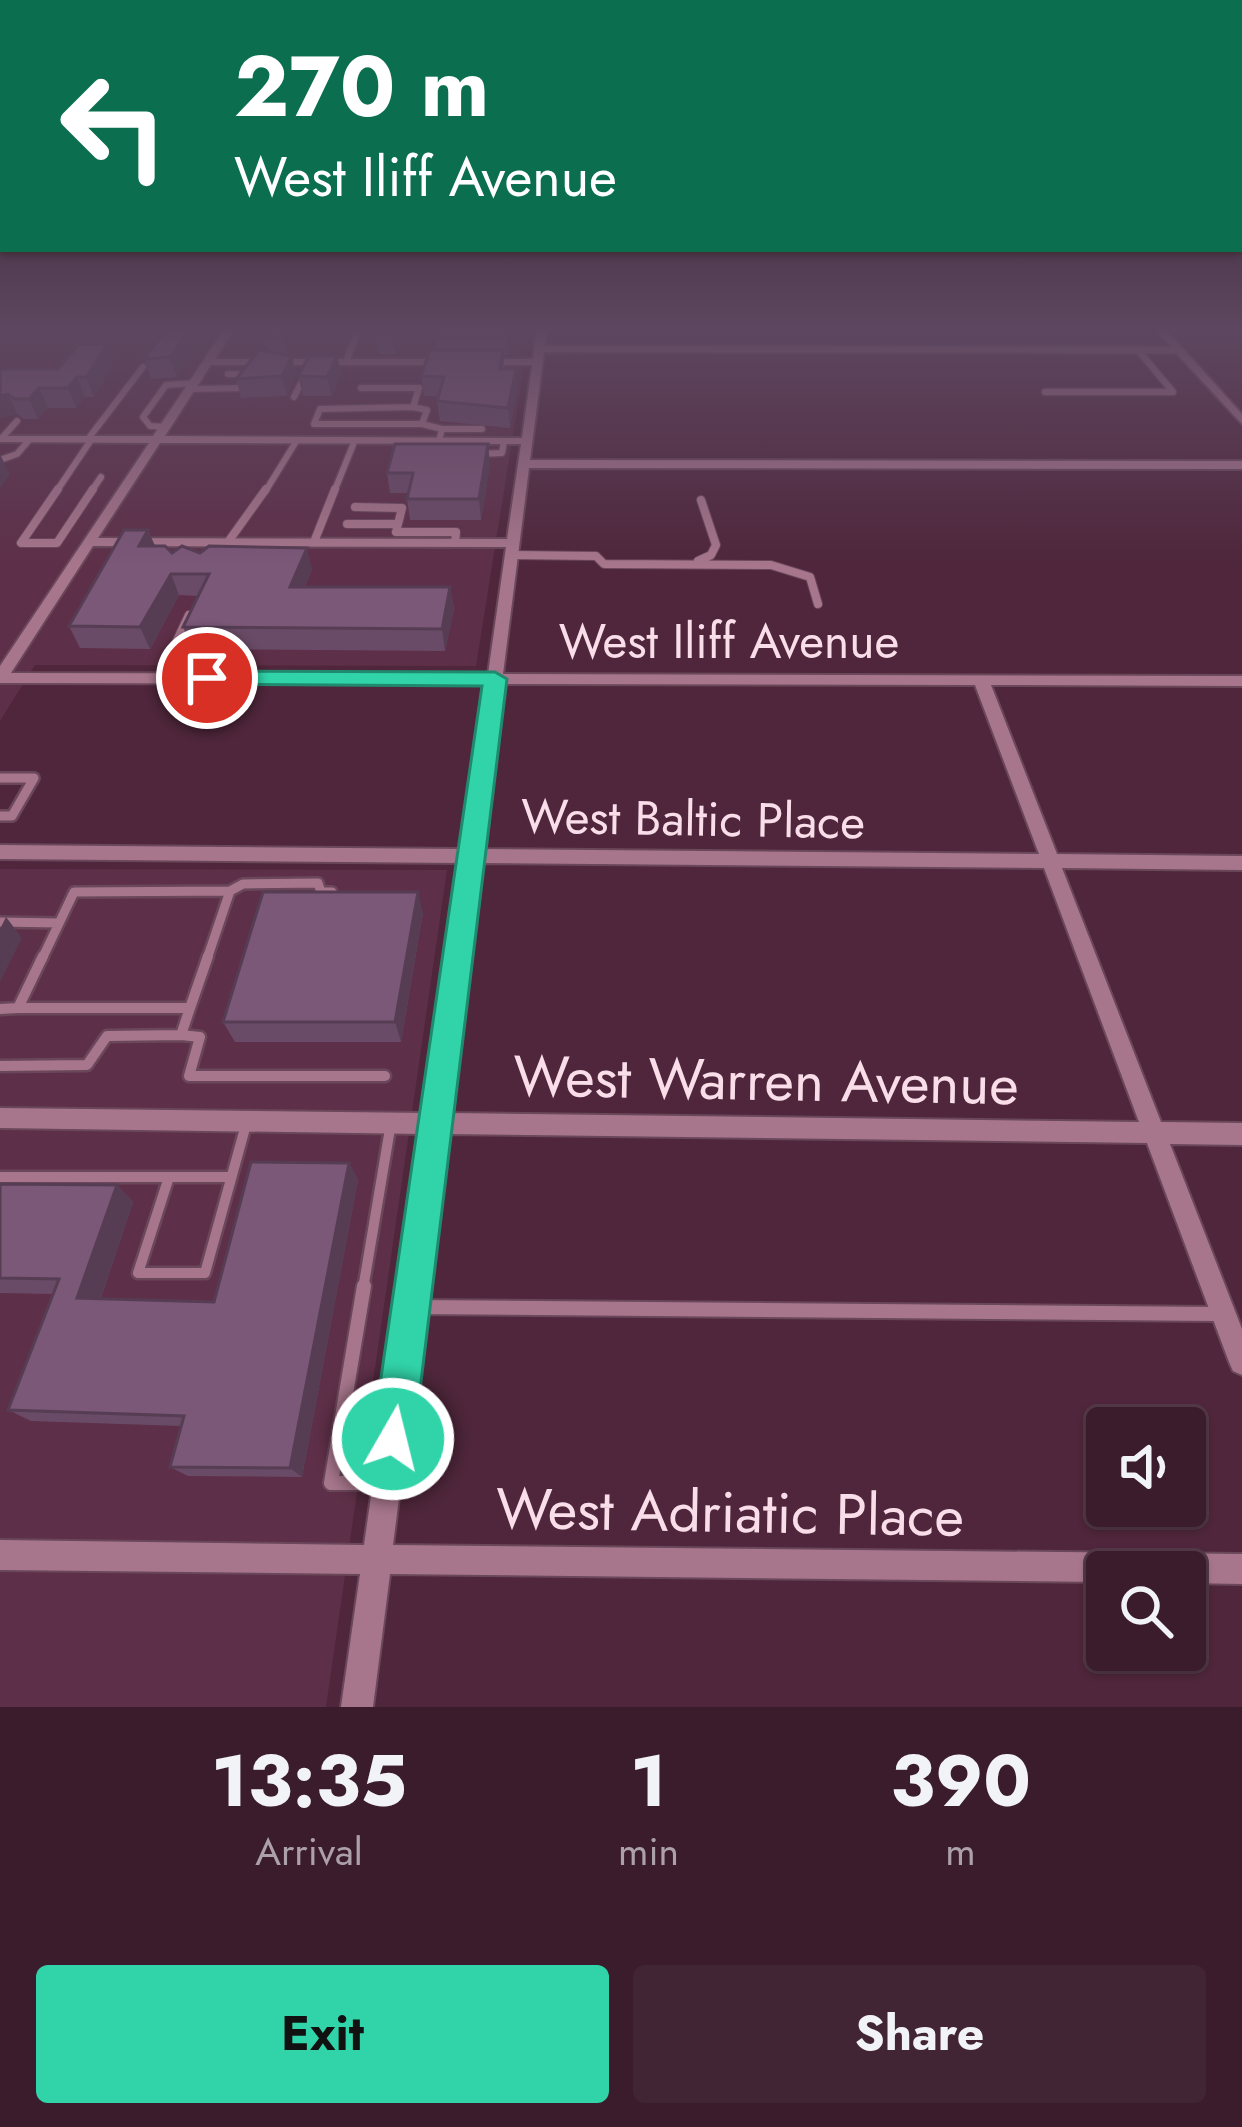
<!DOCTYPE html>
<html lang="en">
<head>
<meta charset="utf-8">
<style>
	:root { --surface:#3b1c2c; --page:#422534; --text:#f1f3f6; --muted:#aca1a9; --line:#543a48; --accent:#31d4a9 }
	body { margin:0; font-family:Jost,sans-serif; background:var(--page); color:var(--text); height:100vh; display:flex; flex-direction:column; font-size:45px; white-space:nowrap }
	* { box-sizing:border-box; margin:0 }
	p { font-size:39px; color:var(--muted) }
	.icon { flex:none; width:66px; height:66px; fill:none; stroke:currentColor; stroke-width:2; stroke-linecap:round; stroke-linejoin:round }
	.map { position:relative; height:1707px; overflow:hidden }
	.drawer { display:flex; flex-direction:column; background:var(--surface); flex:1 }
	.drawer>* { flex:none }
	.hud { position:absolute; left:0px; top:0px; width:1242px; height:252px; box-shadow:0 3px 9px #0004,0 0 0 3px var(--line); background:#0b6e4f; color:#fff; overflow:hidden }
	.fabs { position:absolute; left:1086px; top:1407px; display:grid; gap:24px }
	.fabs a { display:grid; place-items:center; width:120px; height:120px; border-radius:12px; background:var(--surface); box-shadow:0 3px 9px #0004,0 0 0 3px var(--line); font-size:60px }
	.pin { position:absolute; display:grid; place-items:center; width:102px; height:102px; color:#fff; margin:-51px; border:6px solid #fff; border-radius:50%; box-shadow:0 3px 12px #0007 }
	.me { position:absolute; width:132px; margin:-66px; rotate:8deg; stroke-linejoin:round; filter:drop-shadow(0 0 9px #0008) }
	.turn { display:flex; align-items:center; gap:42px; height:252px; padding:0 36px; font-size:54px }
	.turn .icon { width:156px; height:156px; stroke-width:2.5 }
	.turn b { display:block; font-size:84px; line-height:102px }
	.eta { display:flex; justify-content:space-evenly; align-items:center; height:204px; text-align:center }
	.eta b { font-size:72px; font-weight:700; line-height:84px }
	.button { display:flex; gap:24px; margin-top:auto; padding:24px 36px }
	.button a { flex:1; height:138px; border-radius:12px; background:var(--accent); color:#111; font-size:48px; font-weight:700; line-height:138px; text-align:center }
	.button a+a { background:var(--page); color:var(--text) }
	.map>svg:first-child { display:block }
</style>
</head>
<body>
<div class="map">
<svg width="1242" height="1707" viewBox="0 0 1242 1707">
	<rect width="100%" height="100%" fill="#4f263b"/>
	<path fill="#5e2f48" d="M0 328H530L476 666 35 665 0 721Z
		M0 869 447 870 326 1707H0Z"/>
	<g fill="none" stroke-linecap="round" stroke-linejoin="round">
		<g stroke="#6a475a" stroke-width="9">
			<path id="service-far4" d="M346 362 359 329
				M228 374H251
				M361 388H419L413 407
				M191 389 244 388
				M1045 392H1173L1138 350
				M294 397 305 375
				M413 407 427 410 422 424H314L320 409Z
				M422 424 442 429 439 441
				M166 427 150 426 143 417 166 385 194 383
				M442 429H482
				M1 439 17 421
				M88 439 143 367
				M479 454 502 453 504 441
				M0 460 17 454 30 439
				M56 492 91 440
				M91 492 101 477
				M265 492 297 440
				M334 492 355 440"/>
		</g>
		<g stroke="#6a475a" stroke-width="10">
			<path id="service-far3" d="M58 489 21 543H57L93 489
				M355 507 402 508 398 524
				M347 524H398L396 532H456L455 543
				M228 542 266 489
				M314 542 335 489
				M512 555 596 556 604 564 771 565 810 577 818 604
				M698 561 711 555 716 545 701 500
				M159 678 189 615"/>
		</g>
		<g stroke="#6a475a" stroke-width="14">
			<path id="service-far2" d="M0 778H34L12 816H0
				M0 922 59 923
				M42 959 74 892 230 891 243 884 318 883 321 892H332
				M207 959 230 891"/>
		</g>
		<g stroke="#6a475a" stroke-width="15">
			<path id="service-far1" d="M18 1008H190L208 956
				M190 1008 181 1035 200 1037 189 1076H385
				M0 1009 18 1008 43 956
				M0 1066 87 1065 107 1036 181 1035
				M0 1177H169L138 1273H205L247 1121
				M169 1177H231
				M363 1289 391 1123"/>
		</g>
		<g stroke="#6a475a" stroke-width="18">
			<path id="service" d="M364 1286 331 1483H382
				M413 1307 1218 1314"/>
		</g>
		<g stroke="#6a475a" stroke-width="4">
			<path id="minor" d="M225 328H235L215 359H449L454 362 449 365H211L165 436 522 438 532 365H483L478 362 483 359H533L537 328H547L545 346 1171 347 1154 328H1242V331H1167L1242 414V424L1176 353 544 352 530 460 1242 461V469L529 468 503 674 1242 676V686L991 685 1057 854 1242 856V870L1062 868 1161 1122 1242 1123V1145L1170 1144 1242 1329V1375L1233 1371 1229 1362 1147 1143 445 1134 393 1545 1242 1554V1584L1185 1583V1572H1107V1582L390 1574 373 1707H341L360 1574 0 1570V1540L364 1545 423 1134 0 1128V1108L426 1113 461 863 0 859V845L463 849 487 684 0 683V666L149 443 0 442V436H153ZM160 443 521 444 507 539 98 538ZM93 546 506 547 488 674 11 673ZM502 684 975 685 1039 854 481 849ZM479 863 1044 868 1139 1122 448 1113Z"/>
		</g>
		<use href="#service-far4" stroke="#a7768c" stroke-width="6"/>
		<use href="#service-far3" stroke="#a7768c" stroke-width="8"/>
		<use href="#service-far2" stroke="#a7768c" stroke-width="9"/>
		<use href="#service-far1" stroke="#a7768c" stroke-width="10"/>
		<use href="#service" stroke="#a7768c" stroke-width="14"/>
		<use href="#minor" fill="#a7768c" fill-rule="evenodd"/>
	</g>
	<path fill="#6a4b67" d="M168 328H210L177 377 151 379 144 359Z
		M267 328H299L287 355 292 356 296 375 287 396 241 398 236 379 268 352 264 336Z
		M379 328H405L395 354H379L376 335Z
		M437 328H513L508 355H503L505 369H516L517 389 510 428 440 421 437 401 439 396H424L421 376 437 350 435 336Z
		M107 344 114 363 94 397H85L76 408H48L38 419H24L17 414 0 418V369H58Z
		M337 356 341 375 332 396H303L298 376Z
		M490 464 481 520H410L407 499 408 493H390L387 473Z
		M148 530 155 546 172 553H200L312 569 305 587H450L454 609 445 651 192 649 183 627 199 596 179 595 150 649 80 648 69 626Z
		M423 913 401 1042H235L223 1022Z
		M349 1163 358 1180 302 1477 188 1476 170 1467 181 1426 31 1421 8 1410 53 1294 0 1293V1184L117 1185 133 1202 101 1298 214 1302Z"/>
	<path fill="#563d54" d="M191 328H210L177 377 170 357Z
		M286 328H299L287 355 283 336Z
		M395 328H405L395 354 392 335Z
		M508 328H513L508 355 506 336Z
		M107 344 114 363 94 397 86 377Z
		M292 356 296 375 287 396 282 376Z
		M337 356 341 375 332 396 327 377Z
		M516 369 517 389 510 428 508 408Z
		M77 377 85 397 76 408 68 388Z
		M39 388 48 408 38 419 29 399Z
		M8 394 17 414 0 418V396Z
		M488 444 490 464 481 520 479 499Z
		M0 454 10 475 0 488Z
		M148 530 157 551 139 546Z
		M307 548 312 569 297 608 290 587Z
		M171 574 179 595 150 649 140 627Z
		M450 587 454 609 445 651 442 629Z
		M418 892 423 913 401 1042 395 1022Z
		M6 917 22 938 0 982V929Z
		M349 1163 358 1180 302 1477 290 1468Z
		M117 1185 133 1202 96 1312 77 1298Z"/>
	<path fill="#7b5778" stroke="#563d54" stroke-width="3" d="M168 328H191L170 357 144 359Z
		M267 328H286L283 336H264Z
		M379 328H395L392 335H376Z
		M437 328H508L506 336H435Z
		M79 344H107L86 377H77L68 388H39L29 399H15L8 394 0 396V369H58Z
		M259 350 292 356 282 376 236 379Z
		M430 350H503L500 369H516L508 408 437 401 444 377 421 376Z
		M309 356H337L327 377 298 376Z
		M395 444H488L479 499H407L413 473H387Z
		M124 530H148L139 546H165L172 553 182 546 200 553 209 546 307 548 290 587H450L442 629 183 627 209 574H171L140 627 69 626Z
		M263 892H418L395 1022H223Z
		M251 1162 349 1163 290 1468 170 1467 184 1416 8 1410 59 1279 0 1278V1184L117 1185 77 1298 214 1302Z"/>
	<linearGradient id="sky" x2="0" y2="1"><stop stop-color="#2b1520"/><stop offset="0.58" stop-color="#5d4760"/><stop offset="1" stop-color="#5d4760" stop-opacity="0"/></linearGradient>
	<rect width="1242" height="567" fill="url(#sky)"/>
	<path fill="#31d4a9" stroke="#208a6e" stroke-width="3" d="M207 671 495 672 507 679 414 1439 408 1453 393 1459 378 1453 372 1439 482 686 199 684V673Z"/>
	<g text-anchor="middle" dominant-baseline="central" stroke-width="12" stroke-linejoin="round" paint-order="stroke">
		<g font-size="48" fill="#f9dde9" stroke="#4f263b">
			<text x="729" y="641">West Iliff Avenue</text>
			<text transform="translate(693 819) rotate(1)">West Baltic Place</text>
		</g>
		<g font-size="57" fill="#f9dde9" stroke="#4f263b">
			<text transform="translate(766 1080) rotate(1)">West Warren Avenue</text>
			<text transform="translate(730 1512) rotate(1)">West Adriatic Place</text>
		</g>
	</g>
</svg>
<div class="fabs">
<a><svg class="icon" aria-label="sound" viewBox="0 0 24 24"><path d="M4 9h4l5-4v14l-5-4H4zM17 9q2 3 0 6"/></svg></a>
<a><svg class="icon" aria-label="search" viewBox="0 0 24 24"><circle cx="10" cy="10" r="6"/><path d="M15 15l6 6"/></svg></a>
</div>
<div class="pin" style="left:207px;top:678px;background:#d93025"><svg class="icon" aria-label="arrive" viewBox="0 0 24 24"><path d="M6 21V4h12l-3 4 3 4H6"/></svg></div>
<svg class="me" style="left:393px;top:1439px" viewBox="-20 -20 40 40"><circle r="17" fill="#31d4a9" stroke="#fff" stroke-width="3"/><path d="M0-11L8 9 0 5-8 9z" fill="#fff"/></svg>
<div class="hud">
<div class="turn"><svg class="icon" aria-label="left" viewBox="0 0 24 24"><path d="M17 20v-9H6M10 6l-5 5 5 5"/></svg><div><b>270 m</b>West Iliff Avenue</div></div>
</div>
</div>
<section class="drawer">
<div class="eta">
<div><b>13:35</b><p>Arrival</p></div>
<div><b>1</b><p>min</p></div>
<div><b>390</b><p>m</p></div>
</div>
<div class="button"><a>Exit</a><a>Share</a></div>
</section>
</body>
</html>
